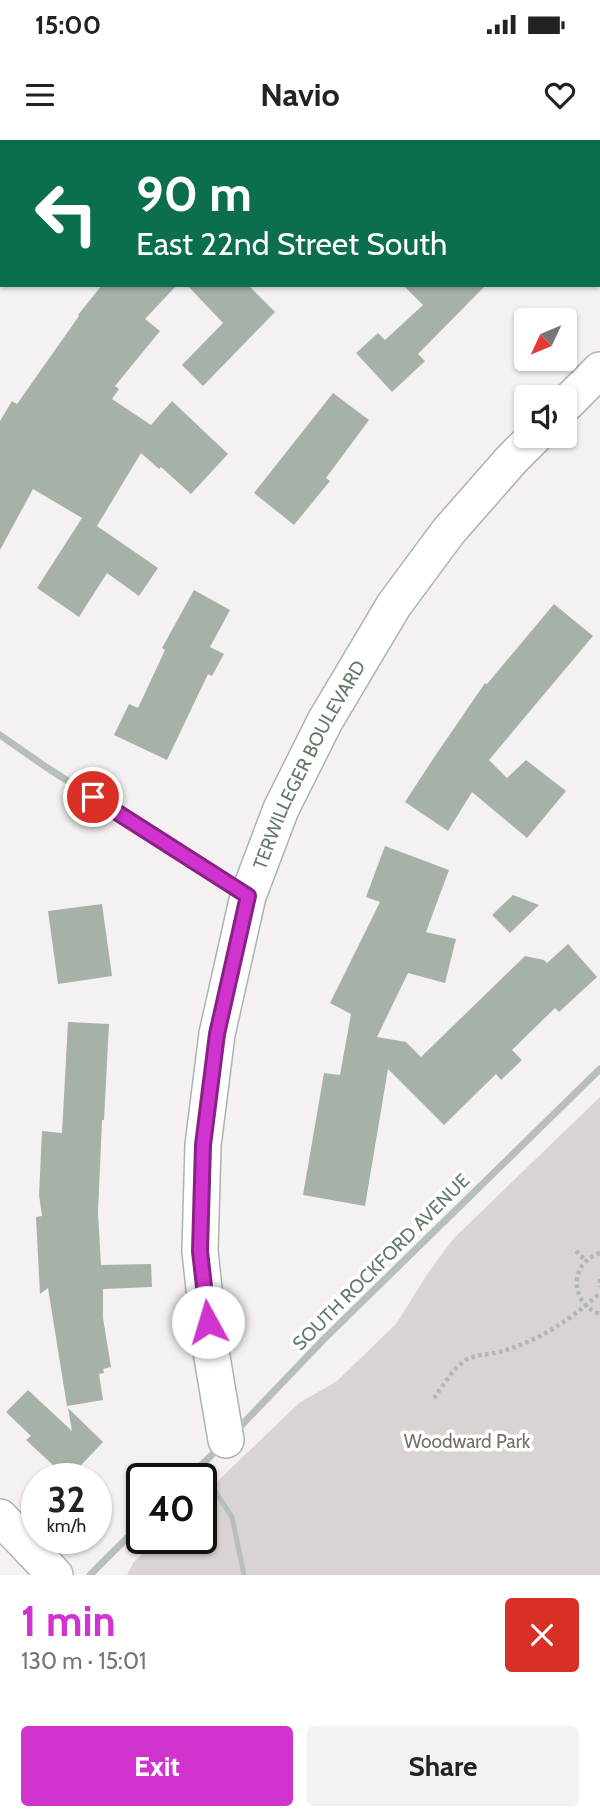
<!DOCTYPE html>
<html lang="en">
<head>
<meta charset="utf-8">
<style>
	:root { --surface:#fff; --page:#f2f2f2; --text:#222; --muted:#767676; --accent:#d134ce }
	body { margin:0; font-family:Cabin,sans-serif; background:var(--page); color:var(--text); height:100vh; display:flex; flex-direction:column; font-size:26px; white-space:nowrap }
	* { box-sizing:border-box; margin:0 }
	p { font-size:23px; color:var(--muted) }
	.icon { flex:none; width:38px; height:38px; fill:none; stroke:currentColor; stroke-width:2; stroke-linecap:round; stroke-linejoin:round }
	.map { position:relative; height:1435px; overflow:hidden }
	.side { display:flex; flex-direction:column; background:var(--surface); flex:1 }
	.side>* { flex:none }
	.guide { position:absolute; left:0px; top:0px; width:600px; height:147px; box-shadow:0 2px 5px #0004; background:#0b6e4f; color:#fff; overflow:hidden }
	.needle { width:46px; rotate:226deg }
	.controls { position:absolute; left:514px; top:168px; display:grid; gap:14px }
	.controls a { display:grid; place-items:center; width:63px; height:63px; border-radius:7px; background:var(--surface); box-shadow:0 2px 5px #0004; font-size:35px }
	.speed { position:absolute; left:21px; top:1323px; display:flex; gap:14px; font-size:35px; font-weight:700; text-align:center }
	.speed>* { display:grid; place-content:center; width:91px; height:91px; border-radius:50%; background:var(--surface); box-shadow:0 2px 5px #0004; line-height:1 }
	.speed small { font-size:18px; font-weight:400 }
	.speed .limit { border:4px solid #111; border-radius:10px; background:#fff; color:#111 }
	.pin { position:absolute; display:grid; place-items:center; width:60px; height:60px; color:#fff; margin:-30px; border:4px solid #fff; border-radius:50%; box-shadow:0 2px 7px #0007 }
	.me { position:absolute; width:77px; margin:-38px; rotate:354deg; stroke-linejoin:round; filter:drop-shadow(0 0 5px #0008) }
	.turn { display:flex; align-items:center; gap:24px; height:147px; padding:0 21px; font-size:32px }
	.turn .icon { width:91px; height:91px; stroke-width:2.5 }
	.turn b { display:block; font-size:49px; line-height:60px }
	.round { display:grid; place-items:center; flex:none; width:74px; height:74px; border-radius:7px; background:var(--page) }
	.head { display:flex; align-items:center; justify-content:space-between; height:119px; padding:0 21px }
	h1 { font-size:42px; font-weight:700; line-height:52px; color:var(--accent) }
	.action { display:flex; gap:14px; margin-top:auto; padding:14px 21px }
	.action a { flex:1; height:80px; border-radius:7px; background:var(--accent); color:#fff; font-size:28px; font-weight:700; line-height:80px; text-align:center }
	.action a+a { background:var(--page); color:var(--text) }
	.status { display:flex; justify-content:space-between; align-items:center; height:49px; padding:0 35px; background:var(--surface); direction:ltr }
	.status svg { height:19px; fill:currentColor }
	header { display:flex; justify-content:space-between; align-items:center; height:91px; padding:0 21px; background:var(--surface); font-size:32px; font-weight:700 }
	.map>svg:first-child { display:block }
</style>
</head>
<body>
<div class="status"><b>15:00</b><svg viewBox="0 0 49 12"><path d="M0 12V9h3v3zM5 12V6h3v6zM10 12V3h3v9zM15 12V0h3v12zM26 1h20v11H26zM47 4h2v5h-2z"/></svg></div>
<header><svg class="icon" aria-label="menu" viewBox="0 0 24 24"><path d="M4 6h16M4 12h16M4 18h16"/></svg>Navio<svg class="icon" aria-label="heart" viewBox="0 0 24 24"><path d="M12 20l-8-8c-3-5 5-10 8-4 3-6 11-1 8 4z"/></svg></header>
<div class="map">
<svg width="600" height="1435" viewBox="0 0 600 1435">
	<rect width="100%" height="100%" fill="#f5f1f2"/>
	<path fill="#d9d4d1" d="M600 957V1435H127L133 1423 159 1398H201V1357L299 1263 337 1241 396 1184 428 1133 454 1098Z"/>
	<path fill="#a6b1a7" d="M102 145H177L145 179 160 191 115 246 119 249 112 259 151 285 172 261 228 314 191 354 161 327 159 329 141 313 97 386 158 428 139 456 107 433 79 477 37 448 82 378 33 349 0 410V281L12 261 17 264 79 176 78 175Z
		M187 145H248L275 172 203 246 182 225 223 183Z
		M403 145H486L418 214 425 221 392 252 356 213 378 193 385 200 423 165Z
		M333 253 369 280 326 338 330 341 294 385 254 353Z
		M194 450 230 470 210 507 224 514 212 536 208 534 167 620 114 595 129 564 138 568 165 510 162 508Z
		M554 464 593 496 489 620 507 638 526 620 566 651 527 698 472 652 448 691 405 662 433 619 485 543 487 544Z
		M385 706 449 730 426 792 456 799 445 843 408 833 377 897 406 902 421 917 525 816 544 820 547 823 568 804 597 837 559 872 555 868 512 910 522 920 501 940 496 934 444 985 388 929 365 1066 303 1055 324 933 340 935 351 874 330 863 380 762 366 757Z
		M513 755 539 765 510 793 492 775Z
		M102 764 112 836 58 844 48 771Z
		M68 882 109 884 104 980H102L98 1073 101 1125 151 1124 152 1147 103 1149V1178L111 1227 103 1229 104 1233 99 1234 103 1260 67 1266 48 1148 40 1154 36 1077 42 1076 39 1055 42 991 62 993Z
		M28 1250 72 1291 68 1268 103 1302 68 1339 26 1300 31 1296 6 1272Z"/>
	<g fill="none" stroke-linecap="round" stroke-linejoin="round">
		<g stroke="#aab4ac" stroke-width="38">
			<g id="secondary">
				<path d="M565 265 600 230"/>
				<path id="s1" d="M226 1300 210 1205 200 1111 203 1005 217 894 248 756 281 669 325 581 394 465 448 392 512 319 535 296"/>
				<path d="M0 1377 55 1435"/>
			</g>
		</g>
		<path stroke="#b0b6b2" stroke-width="4.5" stroke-dasharray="3.5 3.5" stroke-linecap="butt" d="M576 1111 586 1121
			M600 1113C569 1123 569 1163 600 1174
			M600 1139V1147
			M434 1258C443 1246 453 1228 466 1220 476 1214 491 1215 503 1211 540 1200 572 1179 600 1153"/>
		<path stroke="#b7bfb9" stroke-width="5" d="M199 1327 232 1377 244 1435"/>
		<path stroke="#b7bfb9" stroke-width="7" d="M126 2 127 0
			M0 125H2
			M0 142 2 140
			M0 595 46 627 241 752
			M235 1292 324 1199 600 929
			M187 1339 219 1308
			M90 1435 142 1383"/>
		<use href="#secondary" stroke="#fff" stroke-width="35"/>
	</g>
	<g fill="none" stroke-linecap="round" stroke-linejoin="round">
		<g stroke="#882286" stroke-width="18">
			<path id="route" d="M93 657 248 756 217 894 203 1005 200 1111 208 1182"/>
		</g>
		<use href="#route" stroke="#d134ce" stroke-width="12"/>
	</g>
	<g text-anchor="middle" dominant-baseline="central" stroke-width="7" stroke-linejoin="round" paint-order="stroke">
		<g font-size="19" fill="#627a67" stroke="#fff">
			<text stroke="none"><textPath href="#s1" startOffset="695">TERWILLEGER BOULEVARD</textPath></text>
			<text transform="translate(381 1122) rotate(-45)">SOUTH ROCKFORD AVENUE</text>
		</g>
		<g font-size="19" fill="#776f65" stroke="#fff">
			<text x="467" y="1301">Woodward Park</text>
		</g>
	</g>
</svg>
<div class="controls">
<a><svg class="needle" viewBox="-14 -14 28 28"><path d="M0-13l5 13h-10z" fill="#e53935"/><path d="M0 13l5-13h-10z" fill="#767676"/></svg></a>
<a><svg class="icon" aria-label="sound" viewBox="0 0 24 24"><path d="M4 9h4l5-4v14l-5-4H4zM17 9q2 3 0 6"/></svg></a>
</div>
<div class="speed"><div>32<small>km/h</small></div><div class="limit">40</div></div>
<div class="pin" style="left:93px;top:657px;background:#d93025"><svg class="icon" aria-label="arrive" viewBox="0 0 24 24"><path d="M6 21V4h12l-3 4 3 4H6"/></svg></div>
<svg class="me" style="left:208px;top:1182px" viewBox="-20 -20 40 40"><circle r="19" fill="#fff"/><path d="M0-13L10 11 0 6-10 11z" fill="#d134ce"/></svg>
<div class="guide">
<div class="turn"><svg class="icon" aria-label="left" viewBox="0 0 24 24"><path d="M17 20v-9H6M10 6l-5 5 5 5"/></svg><div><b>90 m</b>East 22nd Street South</div></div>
</div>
</div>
<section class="side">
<div class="head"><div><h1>1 min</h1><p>130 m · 15:01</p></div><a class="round" style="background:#d93025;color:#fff"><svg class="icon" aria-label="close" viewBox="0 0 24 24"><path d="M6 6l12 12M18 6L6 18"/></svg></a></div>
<div class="action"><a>Exit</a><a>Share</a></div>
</section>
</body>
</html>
